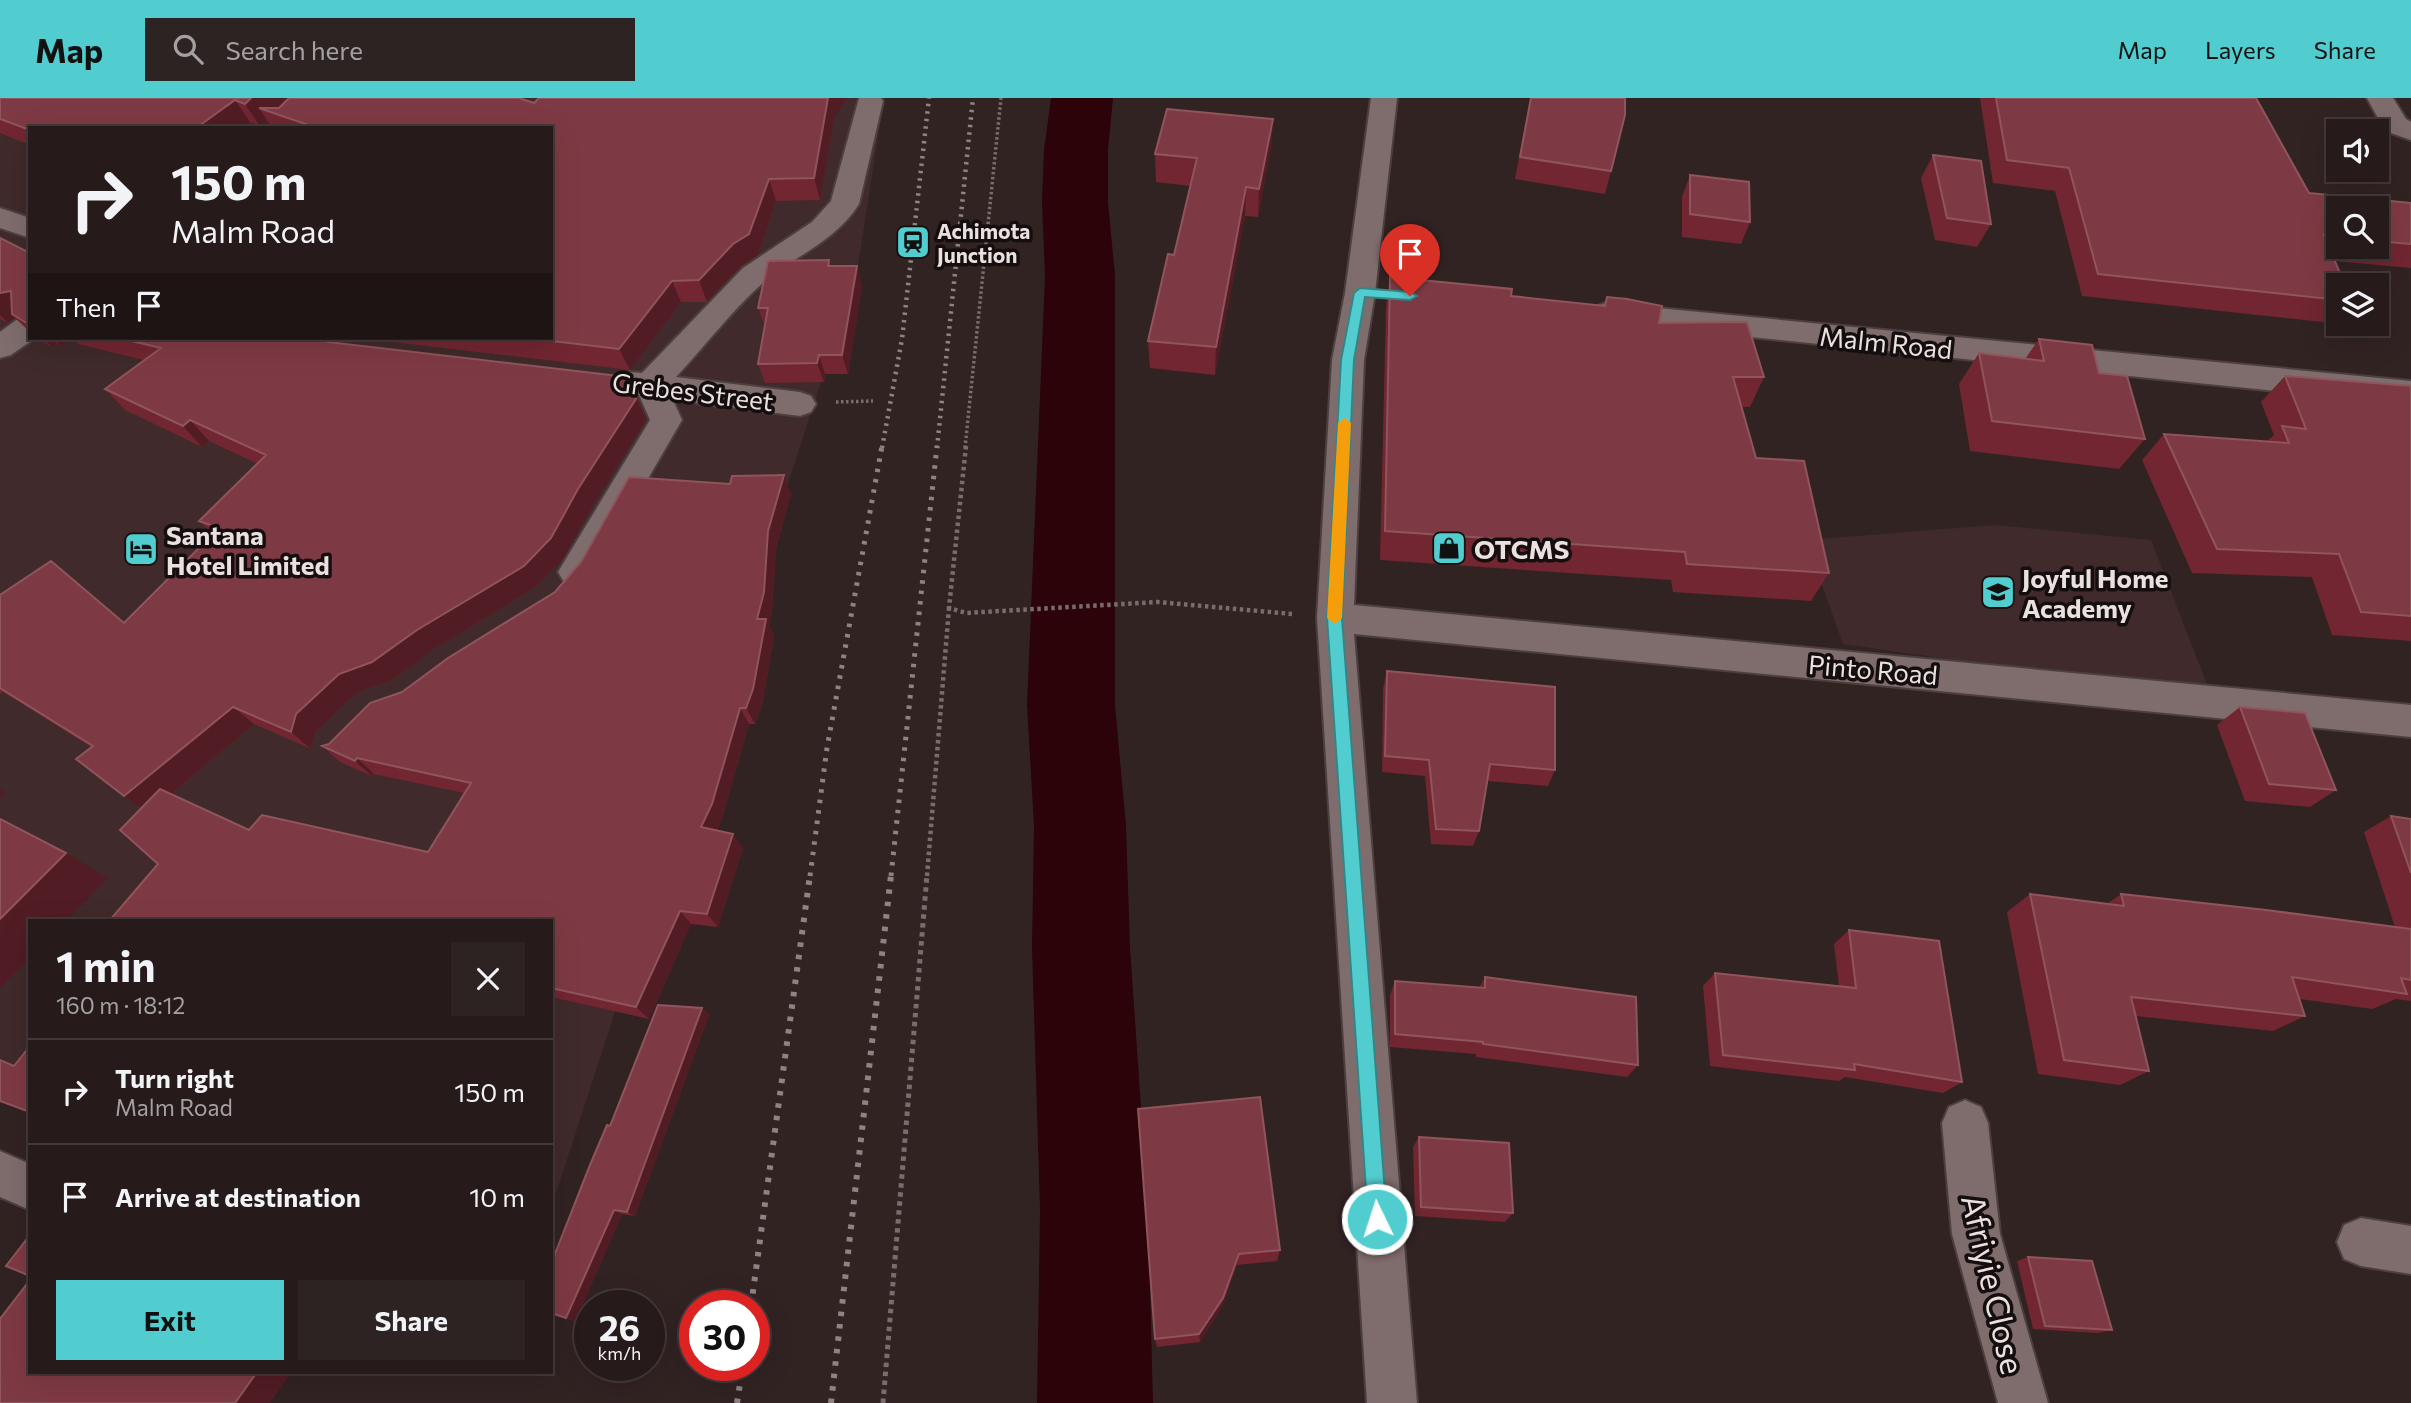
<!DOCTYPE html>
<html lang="en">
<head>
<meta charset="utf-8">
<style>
	:root { --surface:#261a1a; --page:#2e2323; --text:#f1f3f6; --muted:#a4a1a2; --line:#423839; --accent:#52cdcf }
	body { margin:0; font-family:Commissioner,sans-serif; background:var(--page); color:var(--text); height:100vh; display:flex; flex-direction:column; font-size:26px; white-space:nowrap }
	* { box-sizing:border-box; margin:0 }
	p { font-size:23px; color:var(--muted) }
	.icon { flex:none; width:38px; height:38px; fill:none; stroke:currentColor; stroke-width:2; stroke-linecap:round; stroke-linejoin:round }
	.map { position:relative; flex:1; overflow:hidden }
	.details { position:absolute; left:28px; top:821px; width:525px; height:455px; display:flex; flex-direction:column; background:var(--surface); border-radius:0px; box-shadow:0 7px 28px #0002,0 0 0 2px var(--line) }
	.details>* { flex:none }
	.hud { position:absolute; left:28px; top:28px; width:525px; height:214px; border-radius:0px; box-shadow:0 7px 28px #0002,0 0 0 2px var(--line); background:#261a1a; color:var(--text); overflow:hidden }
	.tools { position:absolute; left:2326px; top:21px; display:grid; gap:14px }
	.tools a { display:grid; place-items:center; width:63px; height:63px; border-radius:0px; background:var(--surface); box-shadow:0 7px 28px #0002,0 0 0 2px var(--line); font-size:35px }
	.speed { position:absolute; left:574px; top:1192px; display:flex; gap:14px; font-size:35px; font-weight:700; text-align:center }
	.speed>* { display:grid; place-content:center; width:91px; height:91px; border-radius:50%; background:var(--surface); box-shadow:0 7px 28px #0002,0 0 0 2px var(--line); line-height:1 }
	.speed small { font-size:18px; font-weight:400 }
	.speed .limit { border:10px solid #d22; background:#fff; color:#111 }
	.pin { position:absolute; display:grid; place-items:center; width:60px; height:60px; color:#fff; margin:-72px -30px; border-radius:50% 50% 50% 0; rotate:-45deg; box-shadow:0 0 7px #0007 }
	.pin .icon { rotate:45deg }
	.me { position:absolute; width:77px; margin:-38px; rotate:356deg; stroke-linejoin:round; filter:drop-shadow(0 0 5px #0008) }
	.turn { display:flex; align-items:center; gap:24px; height:147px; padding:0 28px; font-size:32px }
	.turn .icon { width:91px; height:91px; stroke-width:2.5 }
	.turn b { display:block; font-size:49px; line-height:60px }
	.then { display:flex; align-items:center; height:66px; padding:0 28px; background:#0003; gap:14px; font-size:26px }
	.round { display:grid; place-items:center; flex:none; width:74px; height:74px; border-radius:0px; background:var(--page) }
	.head { display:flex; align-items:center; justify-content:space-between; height:119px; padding:0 28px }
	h1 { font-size:42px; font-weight:700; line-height:52px }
	.cta { display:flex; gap:14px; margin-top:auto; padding:14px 28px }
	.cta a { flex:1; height:80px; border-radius:0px; background:var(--accent); color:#111; font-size:28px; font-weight:700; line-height:80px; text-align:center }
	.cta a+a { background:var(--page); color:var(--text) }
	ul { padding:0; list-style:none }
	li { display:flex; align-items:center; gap:21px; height:105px; padding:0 28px; border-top:2px solid var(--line) }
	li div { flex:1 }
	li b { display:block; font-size:26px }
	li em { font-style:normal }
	header { display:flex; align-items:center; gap:42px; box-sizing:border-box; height:98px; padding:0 35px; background:var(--accent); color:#111 }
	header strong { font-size:33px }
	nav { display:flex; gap:38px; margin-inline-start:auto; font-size:24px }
	.search { width:490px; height:63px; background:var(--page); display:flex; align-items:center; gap:18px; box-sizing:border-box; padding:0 24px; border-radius:0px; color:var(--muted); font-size:26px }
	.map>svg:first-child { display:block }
</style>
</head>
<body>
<header>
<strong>Map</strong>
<div class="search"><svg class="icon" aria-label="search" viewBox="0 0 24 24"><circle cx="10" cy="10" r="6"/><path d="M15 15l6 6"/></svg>Search here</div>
<nav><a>Map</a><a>Layers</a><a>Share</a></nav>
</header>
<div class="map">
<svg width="2411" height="1305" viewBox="0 0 2411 1305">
	<rect width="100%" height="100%" fill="#322323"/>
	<path fill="#402a2b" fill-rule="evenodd" d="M0 0H884L857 174 551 1110V822H30V1003L0 993ZM30 30H551V240H30Z
		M1995 427 2151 442 2212 599 1843 546 1806 442Z"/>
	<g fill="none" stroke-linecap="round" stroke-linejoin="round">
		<path fill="#2b0308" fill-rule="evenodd" d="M1051 0H1113L1108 52V104L1115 178V607L1126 728 1130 849 1148 1112 1153 1305H1037L1040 1112 1032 849 1034 728 1027 607 1045 178 1042 104 1044 52Z"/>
		<g stroke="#4c3f40" stroke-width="4">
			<path id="minor" d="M859 0H881L883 3 859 106C836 143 796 157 764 184 732 212 705 248 676 279L800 294 811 298 816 306 811 314 800 318 673 302 682 322 588 484 576 488 564 484 558 474 564 464 650 322 639 297 619 293 614 285 619 277 630 274 642 275 743 170 812 124 831 103Z
				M1371 0H1397L1375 195 1364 262 1354 507 2411 607V639L1354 536 1417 1305H1367L1317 520 1332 262 1345 195Z
				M2367 0H2393L2406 21 2411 24V42L2385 33Z
				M0 110 30 120V140L0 130Z
				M1606 205 2411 283V307L1595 223 1591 216 1595 209Z
				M30 217V240H35L11 257 0 260V234L19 220Z
				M1965 1002 1981 1009 1988 1025 2000 1136 2048 1305H1998L1952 1136 1942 1025 1949 1009Z
				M0 1053 30 1066V1112L0 1099Z
				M2361 1120 2411 1128V1176L2361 1168 2344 1161 2337 1144 2344 1127Z"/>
		</g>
		<path stroke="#796c6c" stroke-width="3.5" stroke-dasharray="2.5 2.5" stroke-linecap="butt" d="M836 304 873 303
			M965 350 1001 0"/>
		<path stroke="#796c6c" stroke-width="4.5" stroke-dasharray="3.5 3.5" stroke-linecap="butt" d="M966 348 949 510 966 515 1158 504 1292 516
			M927 778 949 510"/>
		<path stroke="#796c6c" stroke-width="5" stroke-dasharray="4.5 4.5" stroke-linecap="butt" d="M883 1305 927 777"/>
		<use href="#minor" fill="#7f6c6c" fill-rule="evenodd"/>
		<path stroke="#8f8282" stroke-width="4.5" stroke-dasharray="2.5 5" stroke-linecap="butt" d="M882 350 902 241 929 0
			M937 350 973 0"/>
		<path stroke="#8f8282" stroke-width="5" stroke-dasharray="3.5 7" stroke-linecap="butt" d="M810 778 827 650 882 348
			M891 778 937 348"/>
		<path stroke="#8f8282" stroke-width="6" stroke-dasharray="4.5 8" stroke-linecap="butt" d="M751 1208 810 777
			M737 1305 743 1267
			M831 1305 891 777"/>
	</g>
	<path fill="#712631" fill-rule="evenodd" d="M0 0 534 5 834 21 820 102 776 103 757 158 741 168 707 204H681L630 272 359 240H551V30H272L267 22 260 28 250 24 243 30H30V47L0 35Z
		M1530 0H1625L1611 73 1605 96 1515 81Z
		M1980 0H2256L2309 95 2411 105V170L2334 163 2338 187V218L2331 225 2082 198 2055 93 1993 85ZM2338 110H2376V149H2338Z
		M1273 21 1271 49 1258 119 1245 118 1215 277 1150 270 1148 243 1174 157 1190 88 1156 84 1155 56Z
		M1933 57 1991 126 1977 149 1935 142 1921 80Z
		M1690 77 1750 124 1741 146 1682 139V99Z
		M0 140 30 155V234L15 220 8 225 0 221Z
		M829 162 831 168 862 188 848 276H825L824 284 765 285 758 266 765 228 758 210Z
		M1390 179 1511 198 1604 208 1607 199 1659 225 1764 279 1750 309H1741L1756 360 1829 475 1811 503 1673 494 1671 482 1380 462 1386 210Z
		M37 240H310L328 244 637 300 646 322 590 412 564 459 537 488 434 551 390 583 357 594 315 634 311 651 254 626 171 696 249 732 428 754 464 695 374 676 372 678 340 664 322 648 329 646 402 594 791 396 776 451 772 511 769 527 774 538 762 608 755 626H749L722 721 717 732 733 736 743 750 718 829 691 826 649 921 551 899V822L158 766 142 711 124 698 91 649 3 594 0 596V497L124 525 213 436 199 423 258 366 209 343 202 349 125 312 105 291 144 262 78 246 72 240 61 248 57 246 52 249Z
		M2039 241 2145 341 2119 371 1970 353 1959 286 1979 255 2025 261Z
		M2285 278 2411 288V543L2332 537 2312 479 2192 475 2142 362 2164 336 2267 343 2274 337 2261 304Z
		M1387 573 1555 672 1548 688 1487 683 1479 733 1473 748 1431 746 1425 678 1382 674 1383 591Z
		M2240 609 2336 692 2310 709 2245 703 2217 627Z
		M2391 718 2411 721V903L2396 901 2372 911 2300 901 2305 918 2273 933 2136 918 2149 973 2120 987 2038 976 2007 814 2030 796 2107 806 2121 796 2395 829 2364 734Z
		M1849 832 1962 984 1943 995 1845 979 1839 983 1710 968 1703 888 1715 875 1839 888 1834 846Z
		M1485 879 1638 967 1627 979 1476 959V956L1390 949V897L1395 883 1479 890Z
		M702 910 709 917 635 1118 622 1116 575 1224 566 1220 610 1028Z
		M1138 1011 1280 1152 1277 1163 1237 1167 1222 1209 1200 1244 1157 1249 1155 1241Z
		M1419 1039 1513 1115 1505 1124 1415 1118 1413 1049Z
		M2028 1159 2112 1232 2098 1235 2033 1231 2017 1163Z"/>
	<path fill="#521c24" d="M251 0H289L273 15 259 10 267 22 260 28 245 6Z
		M828 0H846L834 21 820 102 814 80Z
		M235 2 250 24 243 30H196Z
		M1273 21 1271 49 1258 119 1259 91Z
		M769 81 776 103 757 158 741 168 707 204 699 182Z
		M1246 89 1245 118 1215 277 1216 249Z
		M857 168 862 188 848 276 842 257Z
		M672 183 681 204 630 272 619 251Z
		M11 193 12 216 15 220 8 225 0 217V195Z
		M43 240H51L57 246 52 249Z
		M53 240H72L61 248Z
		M819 257 825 276 824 284 817 265Z
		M627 279 646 322 590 412 564 459 537 488 434 551 390 583 357 594 315 634 311 651 291 634 296 616 339 576Z
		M190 322 209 343 202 349 183 328Z
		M784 377 791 396 776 451 772 511 769 527 774 538 762 608 755 626 746 610 768 433Z
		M233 609 254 626 148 715 124 698Z
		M740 610 749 626 722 721 711 744 701 729Z
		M357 660 374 676 372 678 355 663Z
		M0 691 5 695 0 700Z
		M733 736 743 750 718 829 707 816Z
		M66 755 108 780 67 822H30V860L0 890V821Z
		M680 813 691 826 649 921 636 909Z
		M702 910 709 917 635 1118 627 1114Z
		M614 1112 622 1116 575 1224 566 1220Z
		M1239 1156 1237 1167 1222 1209 1200 1244 1199 1236Z
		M257 1274H292L270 1305H235Z"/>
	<path fill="#7e3a44" stroke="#8f545c" stroke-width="2" d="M0 0H251L245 6 235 2 196 30H30V32L0 21Z
		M289 0H519L534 5 539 0H828L814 80 769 81 749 136 733 146 699 182 672 183 619 251 527 240H551V30H317L259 10H279Z
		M1531 0H1625V17L1611 73 1520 59Z
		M1996 0H2256L2309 95 2411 105V146L2376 143V110H2338V139L2324 137 2345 187H2338V202L2098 176 2069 70 2007 62Z
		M1167 11 1273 21 1259 91 1246 89 1216 249 1148 243 1168 156 1174 157 1197 60 1155 56Z
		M1933 57 1981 63 1991 126 1947 120Z
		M1690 77 1749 84 1750 124 1690 116Z
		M0 140 30 155V227L12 216 11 193 0 195Z
		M829 162 828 168H857L842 257H819L817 265 758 266 768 210H758L768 163Z
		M1390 179 1512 191 1511 198 1605 208 1607 199 1627 201 1662 208 1659 225 1747 224 1764 279H1733L1756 360 1804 363 1829 475 1687 466 1685 454 1385 433Z
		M119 240H310L328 244 627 279 636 301 578 391 551 440 524 468 417 532 372 564 339 576 296 616 291 634 233 609 124 698 76 661 93 648 0 590V497L51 463 124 525 219 430 199 423 266 357 190 322 183 328 105 291 161 250Z
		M2039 241 2092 247 2099 275 2127 278 2145 341 1992 323 1979 255 2044 263Z
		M2285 278 2411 288V518L2361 514 2339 456 2217 451 2164 336 2289 345 2282 328 2306 331Z
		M784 377 768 433 764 494 757 521H766L753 591 746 610H740L712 706 701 729 733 736 707 816 680 813 636 909 551 890V822H110L158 766 120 732 160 691 249 732 262 717 428 754 471 685 357 660 355 663 322 648 329 646 370 605 402 594 448 560 555 494 581 464 629 379 730 386 732 378Z
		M1387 573 1555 589V672L1490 666 1479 733 1436 731 1429 662 1385 658Z
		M2240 609 2305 615 2336 692 2269 686Z
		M2391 718 2411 721V775Z
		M0 721 66 755 0 821Z
		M2030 796 2124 808 2121 796 2266 812 2411 831V882L2401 880 2407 896 2292 879 2305 918 2131 899 2149 973 2064 962Z
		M1849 832 1939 843 1962 984 1854 966 1855 972 1723 957 1715 875 1856 890Z
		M1485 879 1636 899 1638 967 1483 946V944L1395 936V883L1485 890Z
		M658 907 702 910 627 1114 614 1112 566 1220 551 1215V1166L590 1067 607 1027 610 1028Z
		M30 948V1014L0 1003V962L14 968Z
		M1260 999 1280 1152 1239 1156 1223 1200 1199 1236 1155 1241 1138 1011Z
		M1419 1039 1509 1045 1513 1115 1421 1109Z
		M30 1137V1178L6 1168Z
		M2028 1159 2092 1163 2112 1232 2045 1228Z
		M30 1182V1274H257L235 1305H0V1221Z"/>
	<path fill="#52cdcf" stroke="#358587" stroke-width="2" d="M1360 190 1410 194 1417 198 1410 202 1365 199 1354 262 1342 520 1387 1121 1384 1127 1377 1130 1371 1127 1368 1121 1327 520 1341 262 1354 195Z"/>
	<path fill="#f59e0b" d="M1345 320 1351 325 1342 520 1335 526 1327 520 1338 325Z"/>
	<defs>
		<g id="station-square" transform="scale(1.75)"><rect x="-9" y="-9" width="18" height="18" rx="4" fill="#52cdcf" stroke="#150e0f"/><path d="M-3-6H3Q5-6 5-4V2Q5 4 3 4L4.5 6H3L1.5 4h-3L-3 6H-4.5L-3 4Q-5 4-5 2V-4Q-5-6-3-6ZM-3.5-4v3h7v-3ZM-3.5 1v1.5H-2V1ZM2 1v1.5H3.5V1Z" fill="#111"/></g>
		<g id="shop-square" transform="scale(1.75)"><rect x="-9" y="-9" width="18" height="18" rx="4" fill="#52cdcf" stroke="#150e0f"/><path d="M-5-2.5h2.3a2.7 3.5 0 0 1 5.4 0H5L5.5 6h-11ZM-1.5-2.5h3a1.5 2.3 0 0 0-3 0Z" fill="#111"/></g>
		<g id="hotel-square" transform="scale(1.75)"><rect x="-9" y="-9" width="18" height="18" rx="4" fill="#52cdcf" stroke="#150e0f"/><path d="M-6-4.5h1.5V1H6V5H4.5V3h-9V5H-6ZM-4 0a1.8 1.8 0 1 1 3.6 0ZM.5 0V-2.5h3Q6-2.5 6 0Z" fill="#111"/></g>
		<g id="school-square" transform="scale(1.75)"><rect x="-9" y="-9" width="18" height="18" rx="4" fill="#52cdcf" stroke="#150e0f"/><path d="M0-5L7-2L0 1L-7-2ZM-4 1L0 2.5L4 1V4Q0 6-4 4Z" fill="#111"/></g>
	</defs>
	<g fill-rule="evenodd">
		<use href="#station-square" x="913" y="144"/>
		<use href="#shop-square" x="1449" y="450"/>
		<use href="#hotel-square" x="141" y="451"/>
		<use href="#school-square" x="1998" y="494"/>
	</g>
	<g text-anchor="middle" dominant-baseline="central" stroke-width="7" stroke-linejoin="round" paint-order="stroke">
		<g font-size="21" font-weight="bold" fill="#ebe0e0" stroke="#150e0f" text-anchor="start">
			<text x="937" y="132">Achimota<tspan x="937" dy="24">Junction</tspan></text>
		</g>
		<g font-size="26" fill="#ebe0e0" stroke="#150e0f">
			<text transform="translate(1886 244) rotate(6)">Malm Road</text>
			<text transform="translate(693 293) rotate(7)">Grebes Street</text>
			<text transform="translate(1873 571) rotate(5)">Pinto Road</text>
		</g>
		<g font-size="26" font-weight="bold" fill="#ebe0e0" stroke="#150e0f" text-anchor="start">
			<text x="166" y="436">Santana<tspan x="166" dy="30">Hotel Limited</tspan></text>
			<text x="1474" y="450">OTCMS</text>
			<text x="2022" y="479">Joyful Home<tspan x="2022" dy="30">Academy</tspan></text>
		</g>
		<g font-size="32" fill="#ebe0e0" stroke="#150e0f">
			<text transform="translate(1994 1186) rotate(77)">Afriyie Close</text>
		</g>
	</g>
</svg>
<div class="tools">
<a><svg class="icon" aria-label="sound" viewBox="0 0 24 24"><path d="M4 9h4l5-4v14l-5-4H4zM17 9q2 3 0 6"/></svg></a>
<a><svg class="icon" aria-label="search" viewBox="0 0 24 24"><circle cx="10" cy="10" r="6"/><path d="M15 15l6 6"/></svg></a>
<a><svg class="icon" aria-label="layers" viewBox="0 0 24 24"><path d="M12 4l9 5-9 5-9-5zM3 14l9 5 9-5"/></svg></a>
</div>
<div class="speed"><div>26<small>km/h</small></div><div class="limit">30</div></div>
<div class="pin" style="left:1410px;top:198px;background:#d93025"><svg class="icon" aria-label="arrive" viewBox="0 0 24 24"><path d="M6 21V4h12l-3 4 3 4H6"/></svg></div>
<svg class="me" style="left:1377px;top:1121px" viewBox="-20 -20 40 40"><circle r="17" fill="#52cdcf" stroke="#fff" stroke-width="3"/><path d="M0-11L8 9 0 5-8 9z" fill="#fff"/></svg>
<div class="hud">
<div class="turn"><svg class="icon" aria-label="right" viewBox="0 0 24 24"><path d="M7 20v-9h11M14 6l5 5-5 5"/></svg><div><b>150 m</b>Malm Road</div></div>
<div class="then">Then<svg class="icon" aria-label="arrive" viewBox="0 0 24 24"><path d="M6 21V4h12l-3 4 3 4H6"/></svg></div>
</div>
<section class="details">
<div class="head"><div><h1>1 min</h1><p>160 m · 18:12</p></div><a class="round"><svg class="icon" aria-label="close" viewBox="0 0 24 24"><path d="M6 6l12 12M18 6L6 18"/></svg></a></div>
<ul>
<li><svg class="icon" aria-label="right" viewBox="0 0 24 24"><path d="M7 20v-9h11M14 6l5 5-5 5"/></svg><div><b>Turn right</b><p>Malm Road</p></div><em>150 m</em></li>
<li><svg class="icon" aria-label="arrive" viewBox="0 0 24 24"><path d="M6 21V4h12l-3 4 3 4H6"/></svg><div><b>Arrive at destination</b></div><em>10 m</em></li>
</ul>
<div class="cta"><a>Exit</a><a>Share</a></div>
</section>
</div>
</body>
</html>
